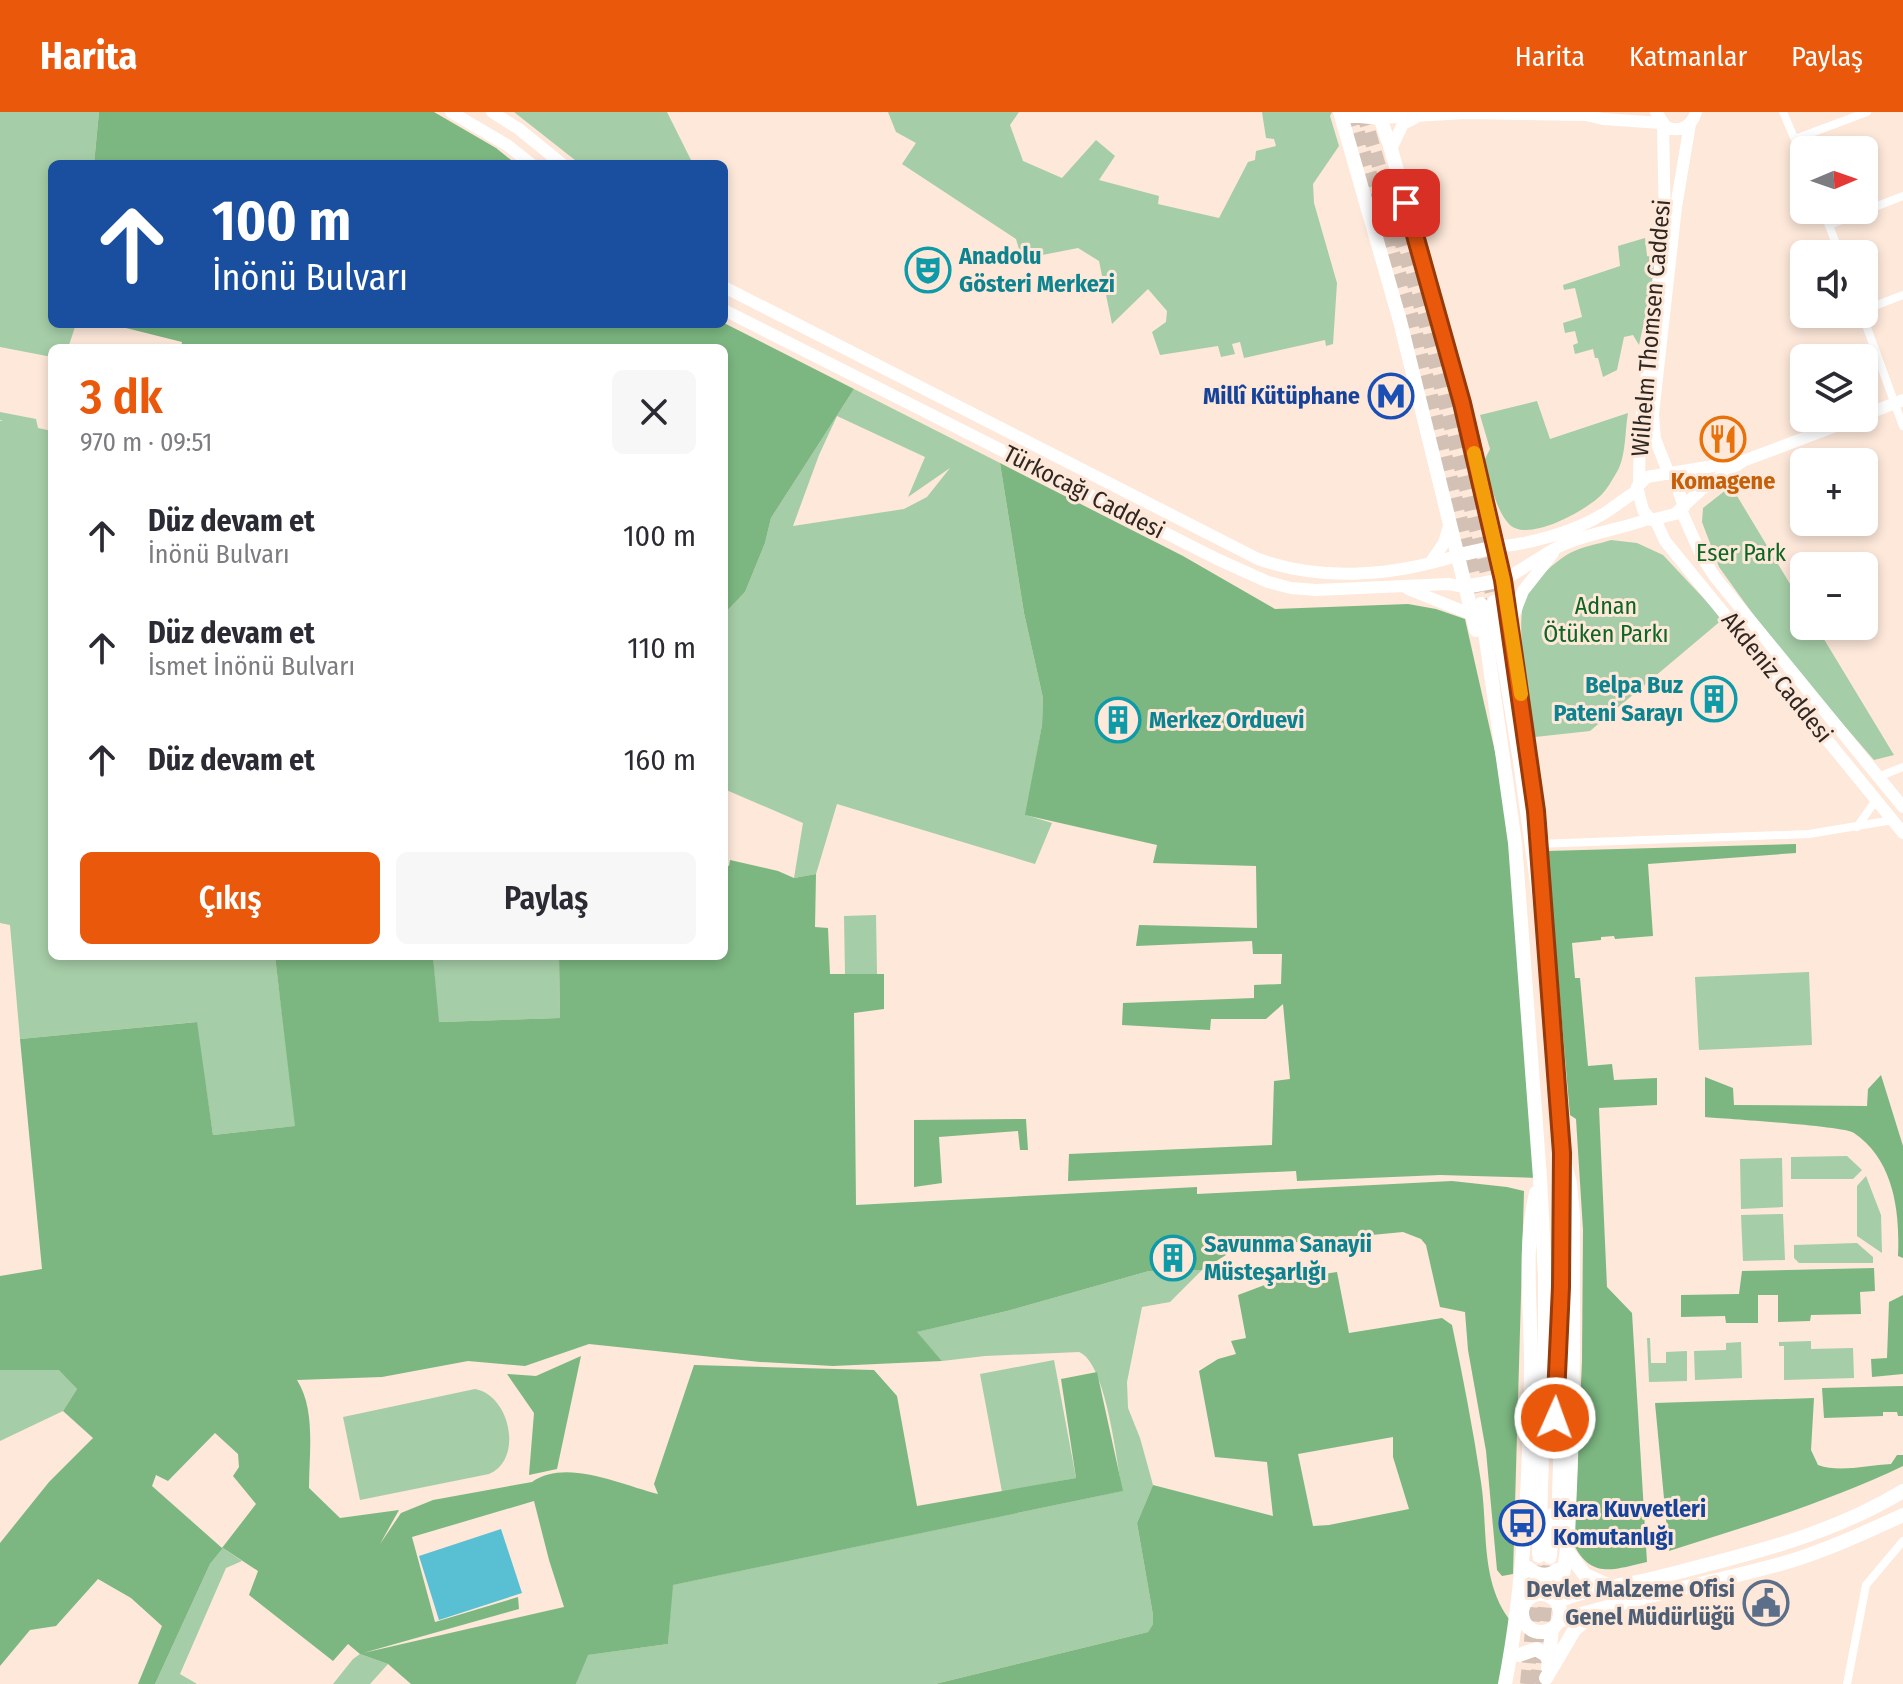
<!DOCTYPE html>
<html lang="tr">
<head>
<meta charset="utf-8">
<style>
	:root { --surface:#fff; --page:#f7f7f7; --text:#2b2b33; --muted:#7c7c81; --accent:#ea580c }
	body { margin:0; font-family:"Fira Sans Condensed",sans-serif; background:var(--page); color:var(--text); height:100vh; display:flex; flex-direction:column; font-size:30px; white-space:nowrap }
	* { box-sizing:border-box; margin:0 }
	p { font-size:26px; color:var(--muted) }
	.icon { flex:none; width:44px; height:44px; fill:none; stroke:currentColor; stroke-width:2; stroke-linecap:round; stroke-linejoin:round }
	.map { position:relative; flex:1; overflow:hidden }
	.side { position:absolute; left:48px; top:232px; width:680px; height:616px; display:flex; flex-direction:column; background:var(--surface); border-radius:12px; box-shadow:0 4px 12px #0003 }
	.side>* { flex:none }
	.banner { position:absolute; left:48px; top:48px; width:680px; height:168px; border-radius:12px; box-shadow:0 4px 12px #0003; background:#1a4fa0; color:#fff; overflow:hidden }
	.needle { width:52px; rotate:88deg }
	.fabs { position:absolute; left:1790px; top:24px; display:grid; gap:16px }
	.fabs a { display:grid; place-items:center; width:88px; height:88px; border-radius:12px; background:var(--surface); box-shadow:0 4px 12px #0003; font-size:40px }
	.pin { position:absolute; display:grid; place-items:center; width:68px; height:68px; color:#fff; margin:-34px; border-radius:16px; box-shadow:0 4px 12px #0006 }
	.me { position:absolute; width:88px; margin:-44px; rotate:2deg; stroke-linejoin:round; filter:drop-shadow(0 0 6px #0008) }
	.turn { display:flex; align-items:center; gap:28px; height:168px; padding:0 32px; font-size:36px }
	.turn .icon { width:104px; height:104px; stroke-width:2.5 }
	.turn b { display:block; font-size:56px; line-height:68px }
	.round { display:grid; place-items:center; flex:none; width:84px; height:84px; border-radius:12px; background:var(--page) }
	.summary { display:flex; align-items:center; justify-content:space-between; height:136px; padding:0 32px }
	h1 { font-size:48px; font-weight:600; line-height:60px; color:var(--accent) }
	.button { display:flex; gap:16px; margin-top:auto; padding:16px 32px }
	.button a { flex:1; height:92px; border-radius:12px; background:var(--accent); color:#fff; font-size:32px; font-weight:600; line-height:92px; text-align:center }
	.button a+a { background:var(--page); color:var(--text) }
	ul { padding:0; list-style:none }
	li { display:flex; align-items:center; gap:24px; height:112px; padding:0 32px }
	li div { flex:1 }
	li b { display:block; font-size:30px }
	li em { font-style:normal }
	header { display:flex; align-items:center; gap:48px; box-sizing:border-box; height:112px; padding:0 40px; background:var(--accent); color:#fff }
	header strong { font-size:38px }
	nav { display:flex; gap:44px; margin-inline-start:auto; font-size:28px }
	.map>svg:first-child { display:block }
</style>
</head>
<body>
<header>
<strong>Harita</strong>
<nav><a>Harita</a><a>Katmanlar</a><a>Paylaş</a></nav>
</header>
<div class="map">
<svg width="1903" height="1572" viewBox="0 0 1903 1572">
	<rect width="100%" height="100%" fill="#fde8da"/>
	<path fill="#a5cda7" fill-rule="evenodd" d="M0 0H99L94 52H52V212H76L68 236H52V245L0 235Z
		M514 0H667L693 52H580Z
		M888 0H1019L1010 13 1023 49 1062 66 1096 28 1115 44 1099 68 1159 84 1158 92 1219 106 1248 50 1255 48 1256 39 1276 34 1274 27 1266 26 1262 0H1332L1330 4 1339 34 1313 72 1314 91 1337 171 1333 232 1326 234 1325 228 1244 246 1240 230 1232 232 1235 242 1221 245 1218 234 1160 243 1152 220 1166 210 1167 199 1148 177 1112 212 1099 149 1078 136 1022 147 1016 127 902 52 916 31 896 20Z
		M1645 126 1647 144 1658 146 1639 233 1633 223 1624 225 1617 258 1603 265 1598 246H1595L1593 237 1575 242 1573 233 1578 231 1575 219 1565 221 1563 211 1582 205 1575 176 1564 178 1563 173 1620 154 1618 134Z
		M854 277 1000 351 1024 501 1043 586 1042 613 1026 703 1052 711 1035 752 837 692 816 762 794 766 803 711 724 677V502L745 480 765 431 771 406ZM837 304 925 345 908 385 950 356 927 385 904 397 793 414 819 343Z
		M1537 289 1550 327 1628 301C1625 318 1626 340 1619 356 1614 365 1606 380 1598 386 1582 400 1527 431 1509 412 1495 397 1490 368 1484 349L1490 337 1480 303Z
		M0 300 36 307 38 316 52 319V844H275L296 1014 213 1023 196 910 20 927 10 813 0 811V309H3L0 308Z
		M1731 374 1804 495V514H1816L1894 643 1874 648 1778 537 1719 455 1702 410 1703 396Z
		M1611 428 1637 431 1663 443 1723 507 1590 619 1535 625C1530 594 1513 511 1526 484 1534 469 1554 450 1570 441 1581 435 1598 432 1611 428Z
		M876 803 877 862H845L844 804Z
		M433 844H559L560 906 438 910Z
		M1809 860 1812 933 1699 938 1695 865Z
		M1847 1044 1862 1058 1853 1067H1791V1045Z
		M1782 1046 1783 1095 1741 1097 1740 1047Z
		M1866 1064 1881 1103 1882 1141 1857 1124V1074Z
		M1783 1102 1785 1148 1743 1149 1741 1103Z
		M1857 1131 1873 1145V1151H1799L1794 1146V1133Z
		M1202 1158 1170 1190 1142 1195 1127 1270 1128 1296 1140 1326 1153 1373 1137 1411 1153 1503V1512L1148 1520 935 1572H576L587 1543 668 1532 672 1473 1122 1379C1117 1350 1106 1250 1079 1240L985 1244 942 1249 916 1220 1007 1199 1149 1159Z
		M1647 1226H1650L1651 1251H1666V1240L1687 1239V1269L1649 1270Z
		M1811 1229V1237L1853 1236 1854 1266 1784 1268V1234H1779V1230Z
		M1741 1230 1742 1266 1695 1268 1694 1239 1726 1238V1231Z
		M1054 1248 1076 1366 1002 1380 980 1262Z
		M59 1257 77 1277 63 1299 0 1329V1258Z
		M475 1277C510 1283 524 1347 489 1362L360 1388 343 1305Z
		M223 1436 242 1449 226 1456 180 1562 197 1572H155L210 1452Z
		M360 1542 388 1552 370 1572H333L353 1547Z"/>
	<path fill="#7cb781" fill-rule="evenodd" d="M99 0H434L496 36 516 52H94Z
		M724 211 854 277 771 406 765 431 745 480 724 502V236H181L182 230 110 212Z
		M1000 351 1183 444 1275 497 1408 492 1436 497 1465 507 1505 684 1540 1066 1440 1063 1297 1069 1296 1059 1068 1069 1069 1042 1272 1033 1274 969 1290 967 1283 892 1266 907H1211L1210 918 1122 913 1123 891 1254 886V873L1281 872 1282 842H1253L1252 829 1136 834 1139 813 1257 816 1256 754 1153 751 1157 733 1025 703 1042 613 1043 586 1024 501Z
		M1796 732V741L1648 752 1653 824 1615 827 1614 824 1601 825V828L1572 831 1575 866H1580L1588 954 1612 952 1614 968 1657 966V993L1599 996 1607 1175 1632 1201 1647 1450C1615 1457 1592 1468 1574 1433L1582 1249 1583 1118 1576 1007 1570 1003 1547 739Z
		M730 748 778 759 794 766 816 762 815 815 828 816 830 862H884V897L854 901 856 1093 1197 1075V1082L1452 1069 1507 1075 1524 1079 1513 1462 1502 1464 1497 1458 1486 1339 1468 1238 1465 1200 1440 1195 1426 1133 1421 1127 1403 1120 1268 1133H1242L1202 1158 1149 1159 1007 1199 917 1220 942 1249 833 1254 760 1250 589 1232 525 1254 468 1249 382 1265 297 1268C316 1298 309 1341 309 1376L340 1406 399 1398 380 1432 401 1401 433 1388 532 1370C566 1346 621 1373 658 1382L654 1372 694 1253 874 1258 897 1284 917 1394 1076 1366 1061 1267 1097 1260 1123 1379 673 1473 668 1532 588 1543 576 1572H411L388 1552 360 1542 348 1532 333 1549 249 1483 258 1459 223 1436 210 1452 155 1572H138L162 1514 131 1486 98 1467 56 1514 30 1518 0 1554V1431L49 1370 93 1326 63 1299 77 1277 59 1258H0V1164L42 1157 20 927 197 910 213 1023 295 1014 275 844H433L439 910 560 906 559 844H724V753L729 754ZM215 1321 238 1342 239 1355 233 1364 256 1392 222 1436 152 1374 156 1363 168 1369ZM534 1389 549 1448 564 1495 363 1541 519 1497 518 1485 435 1510 412 1425Z
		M1881 963 1903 1034V1146L1898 1144C1900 1100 1894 1048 1854 1021 1844 1014 1727 1007 1705 1005V965L1733 976 1734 993 1867 994 1868 977Z
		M1026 1007 1028 1038H1020L1018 1019 939 1025 942 1071 914 1075V1008Z
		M1874 1156 1875 1179 1860 1180 1861 1202 1811 1203 1810 1209 1778 1210V1183H1758V1211H1726L1725 1204 1681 1205V1183L1739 1182 1742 1159Z
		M1337 1160 1349 1221 1442 1206 1452 1213C1463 1265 1473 1317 1481 1370 1488 1415 1480 1468 1509 1507L1505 1572H935L1148 1520 1153 1512V1503L1137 1411 1153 1373 1273 1404 1267 1350 1215 1345 1199 1259 1218 1247 1236 1242 1231 1229 1246 1226 1238 1183 1275 1169ZM1393 1325V1345L1409 1397 1329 1413 1313 1414 1298 1342Z
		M1903 1183V1262L1872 1265 1871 1247 1887 1246 1889 1190Z
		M581 1244 557 1357 529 1363 534 1301 507 1262 536 1264Z
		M1903 1274V1304H1898L1897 1300H1883V1304L1824 1306 1822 1276Z
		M1814 1286 1811 1338 1818 1353C1840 1361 1867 1353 1891 1352L1897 1343H1903V1354C1828 1390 1748 1414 1669 1439L1655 1291Z"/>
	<path fill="#58c0d2" d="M501 1417 522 1481 439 1508 419 1444Z"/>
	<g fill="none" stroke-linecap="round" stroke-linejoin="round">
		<path stroke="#d4c1b5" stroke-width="14" stroke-dasharray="14 7" stroke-linecap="butt" d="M1352 0 1413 209 1481 492
			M1363 0 1424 206 1494 490
			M1527 1572 1539 1444
			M1537 1572 1550 1445"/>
		<path stroke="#fff" stroke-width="8" d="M1783 0 1804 49
			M1795 27 1867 0
			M1823 98 1840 142
			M1829 113 1903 84
			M1864 198 1903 183
			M1862 202 1903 314
			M1878 665 1903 655
			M1857 715 1876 688
			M1537 732 1809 722 1893 708
			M1847 1572 1866 1473 1903 1429"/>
		<path stroke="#fff" stroke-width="12" d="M451 0 507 33 531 52
			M492 0 519 17 562 52
			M1656 0 1666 15C1680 21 1692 14 1696 0
			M1380 6 1465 1 1586 3 1603 7 1661 11
			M1391 37 1403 12 1415 6
			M724 175 1258 447C1323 470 1394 464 1459 443
			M724 198 1217 447 1268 470 1291 476 1316 478 1448 472 1465 475
			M1864 303 1903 288
			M1743 349 1702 377 1675 402 1651 408 1643 398 1637 375 1647 365 1743 349 1857 306
			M1669 362 1655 327 1653 302 1676 95 1690 12
			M1673 362 1684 395
			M1639 371 1640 318 1665 114 1663 13
			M1681 398 1702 445 1715 465 1903 695
			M1655 407 1665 429 1903 721
			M1495 435C1531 432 1574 420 1605 401 1616 394 1625 386 1637 379
			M1431 450 1444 431 1449 414
			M1503 468C1522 458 1539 445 1558 435 1587 421 1619 418 1648 407
			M1408 477 1473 503
			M1511 510 1523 479 1553 441"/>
		<path stroke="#fff" stroke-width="14" d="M1340 0 1400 209 1476 518
			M1378 0 1391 37C1431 180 1477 324 1504 471 1515 535 1524 599 1532 663
			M1341 2 1380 6
			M1459 443 1495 435
			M1465 475 1503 468
			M1494 490 1520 649 1546 835 1562 1041 1570 1071 1573 1103C1573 1193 1574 1284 1570 1374 1568 1412 1570 1453 1555 1488
			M1481 492 1515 731 1540 1066 1545 1164V1244L1539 1444
			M1558 1413 1563 1259 1561 1066
			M1567 1439 1585 1463 1614 1476
			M1550 1445 1552 1403
			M1528 1456C1537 1463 1548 1466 1557 1458
			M1522 1501a19 19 0 1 1 38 0a19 19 0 1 1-38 0Z
			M1557 1491C1573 1479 1627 1473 1651 1467 1737 1445 1826 1426 1903 1379
			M1559 1509C1633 1485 1709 1472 1784 1451 1825 1439 1864 1421 1903 1403
			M1519 1543 1536 1537 1546 1543 1549 1550
			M1548 1556 1552 1517
			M1546 1566 1575 1517 1596 1500
			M1505 1572C1525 1469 1530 1356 1531 1251 1531 1195 1523 1136 1536 1081"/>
	</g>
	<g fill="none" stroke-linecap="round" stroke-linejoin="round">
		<g stroke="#983908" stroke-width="20">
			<path id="route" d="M1406 91 1462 291 1503 468 1536 699 1562 1041 1561 1175 1555 1306"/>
		</g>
		<use href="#route" stroke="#ea580c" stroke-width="14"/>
		<path stroke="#f59e0b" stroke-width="14" d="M1474 341 1503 468 1521 582"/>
	</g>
	<defs>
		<g id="theatre-ring" transform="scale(2.3)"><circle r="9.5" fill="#fde8da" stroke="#0f9aa8" stroke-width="1.5"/><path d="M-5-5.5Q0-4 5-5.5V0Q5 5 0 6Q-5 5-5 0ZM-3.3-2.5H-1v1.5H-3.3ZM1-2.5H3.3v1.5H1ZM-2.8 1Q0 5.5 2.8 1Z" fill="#0f9aa8"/></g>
		<g id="metro-ring" transform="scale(2.3)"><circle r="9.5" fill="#fde8da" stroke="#1a4fb4" stroke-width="1.5"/><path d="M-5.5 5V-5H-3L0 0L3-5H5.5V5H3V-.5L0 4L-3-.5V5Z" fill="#1a4fb4"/></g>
		<g id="restaurant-ring" transform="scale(2.3)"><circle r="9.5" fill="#fde8da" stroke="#e8710a" stroke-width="1.5"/><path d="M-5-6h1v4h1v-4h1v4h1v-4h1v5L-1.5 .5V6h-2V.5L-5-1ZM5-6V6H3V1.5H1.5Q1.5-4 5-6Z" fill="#e8710a"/></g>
		<g id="building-ring" transform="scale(2.3)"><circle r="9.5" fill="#fde8da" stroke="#0f9aa8" stroke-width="1.5"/><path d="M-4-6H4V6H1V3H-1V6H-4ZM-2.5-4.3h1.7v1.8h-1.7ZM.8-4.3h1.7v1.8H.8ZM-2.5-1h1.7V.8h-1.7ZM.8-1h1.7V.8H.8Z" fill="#0f9aa8"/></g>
		<g id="bus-ring" transform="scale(2.3)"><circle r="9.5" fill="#fde8da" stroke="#1a4fb4" stroke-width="1.5"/><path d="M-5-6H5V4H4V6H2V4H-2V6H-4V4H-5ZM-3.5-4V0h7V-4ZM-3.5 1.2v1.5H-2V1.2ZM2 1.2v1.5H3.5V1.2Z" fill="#1a4fb4"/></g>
		<g id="civic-ring" transform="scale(2.3)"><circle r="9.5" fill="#fde8da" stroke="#5c6f8a" stroke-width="1.5"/><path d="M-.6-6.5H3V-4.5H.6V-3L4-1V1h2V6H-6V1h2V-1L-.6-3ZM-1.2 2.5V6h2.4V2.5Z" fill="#5c6f8a"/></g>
	</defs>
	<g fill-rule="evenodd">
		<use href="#theatre-ring" x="928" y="158"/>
		<use href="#metro-ring" x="1391" y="284"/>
		<use href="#restaurant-ring" x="1723" y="327"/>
		<use href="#building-ring" x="1714" y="587"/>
		<use href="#building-ring" x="1118" y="608"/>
		<use href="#building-ring" x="1173" y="1146"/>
		<use href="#bus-ring" x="1522" y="1411"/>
		<use href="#civic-ring" x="1766" y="1491"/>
	</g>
	<g text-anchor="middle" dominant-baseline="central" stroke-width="6" stroke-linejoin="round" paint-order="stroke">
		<g font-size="24" font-weight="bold" fill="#0d838f" stroke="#fde8da" text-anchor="start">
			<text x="959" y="144">Anadolu<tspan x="959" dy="28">Gösteri Merkezi</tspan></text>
			<text x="1683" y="573" text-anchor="end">Belpa Buz<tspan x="1683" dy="28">Pateni Sarayı</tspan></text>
			<text x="1149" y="608">Merkez Orduevi</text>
			<text x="1204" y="1132">Savunma Sanayii<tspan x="1204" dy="28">Müsteşarlığı</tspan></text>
		</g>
		<g font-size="24" fill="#2f2722" stroke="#fde8da">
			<text transform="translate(1651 216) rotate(-85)">Wilhelm Thomsen Caddesi</text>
			<text transform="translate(1084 380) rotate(27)">Türkocağı Caddesi</text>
			<text transform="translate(1777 565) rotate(51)">Akdeniz Caddesi</text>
		</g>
		<g font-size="24" font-weight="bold" fill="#164399" stroke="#fde8da" text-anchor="end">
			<text x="1360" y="284">Millî Kütüphane</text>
			<text x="1553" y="1397" text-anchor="start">Kara Kuvvetleri<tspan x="1553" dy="28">Komutanlığı</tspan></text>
		</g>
		<g font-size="24" font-weight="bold" fill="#c56008" stroke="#fde8da">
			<text x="1723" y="369">Komagene</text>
		</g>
		<g font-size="24" fill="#0d6623" stroke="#fde8da">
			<text x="1741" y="441">Eser Park</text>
			<text x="1606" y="494">Adnan<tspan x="1606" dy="28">Ötüken Parkı</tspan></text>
		</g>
		<g font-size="24" font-weight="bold" fill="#4e5e75" stroke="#fde8da" text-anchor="end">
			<text x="1735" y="1477">Devlet Malzeme Ofisi<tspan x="1735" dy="28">Genel Müdürlüğü</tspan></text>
		</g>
	</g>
</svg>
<div class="fabs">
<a><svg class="needle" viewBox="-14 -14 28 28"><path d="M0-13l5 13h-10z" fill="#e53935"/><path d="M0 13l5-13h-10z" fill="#7c7c81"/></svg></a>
<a><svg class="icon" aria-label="sound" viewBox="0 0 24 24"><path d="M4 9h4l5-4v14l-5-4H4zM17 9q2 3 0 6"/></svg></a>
<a><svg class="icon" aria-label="layers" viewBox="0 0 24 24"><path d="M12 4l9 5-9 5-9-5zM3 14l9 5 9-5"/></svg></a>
<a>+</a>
<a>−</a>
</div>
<div class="pin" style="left:1406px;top:91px;background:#d93025"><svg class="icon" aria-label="arrive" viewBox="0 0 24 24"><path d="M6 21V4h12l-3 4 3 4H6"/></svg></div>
<svg class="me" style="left:1555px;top:1306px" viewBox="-20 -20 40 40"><circle r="17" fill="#ea580c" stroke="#fff" stroke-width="3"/><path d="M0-11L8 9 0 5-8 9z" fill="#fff"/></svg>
<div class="banner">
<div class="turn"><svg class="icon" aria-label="ahead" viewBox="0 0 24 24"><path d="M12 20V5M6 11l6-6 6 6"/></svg><div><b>100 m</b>İnönü Bulvarı</div></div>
</div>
<section class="side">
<div class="summary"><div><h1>3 dk</h1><p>970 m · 09:51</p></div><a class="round"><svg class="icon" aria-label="close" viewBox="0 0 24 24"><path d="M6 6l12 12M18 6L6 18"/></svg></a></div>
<ul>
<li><svg class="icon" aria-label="ahead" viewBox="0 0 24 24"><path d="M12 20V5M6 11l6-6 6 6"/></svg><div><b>Düz devam et</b><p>İnönü Bulvarı</p></div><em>100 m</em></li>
<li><svg class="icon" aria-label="ahead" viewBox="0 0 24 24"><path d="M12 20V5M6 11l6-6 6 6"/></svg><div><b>Düz devam et</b><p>İsmet İnönü Bulvarı</p></div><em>110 m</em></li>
<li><svg class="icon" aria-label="ahead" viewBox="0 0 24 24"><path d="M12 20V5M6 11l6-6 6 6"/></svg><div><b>Düz devam et</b></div><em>160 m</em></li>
</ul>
<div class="button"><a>Çıkış</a><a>Paylaş</a></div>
</section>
</div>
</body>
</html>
